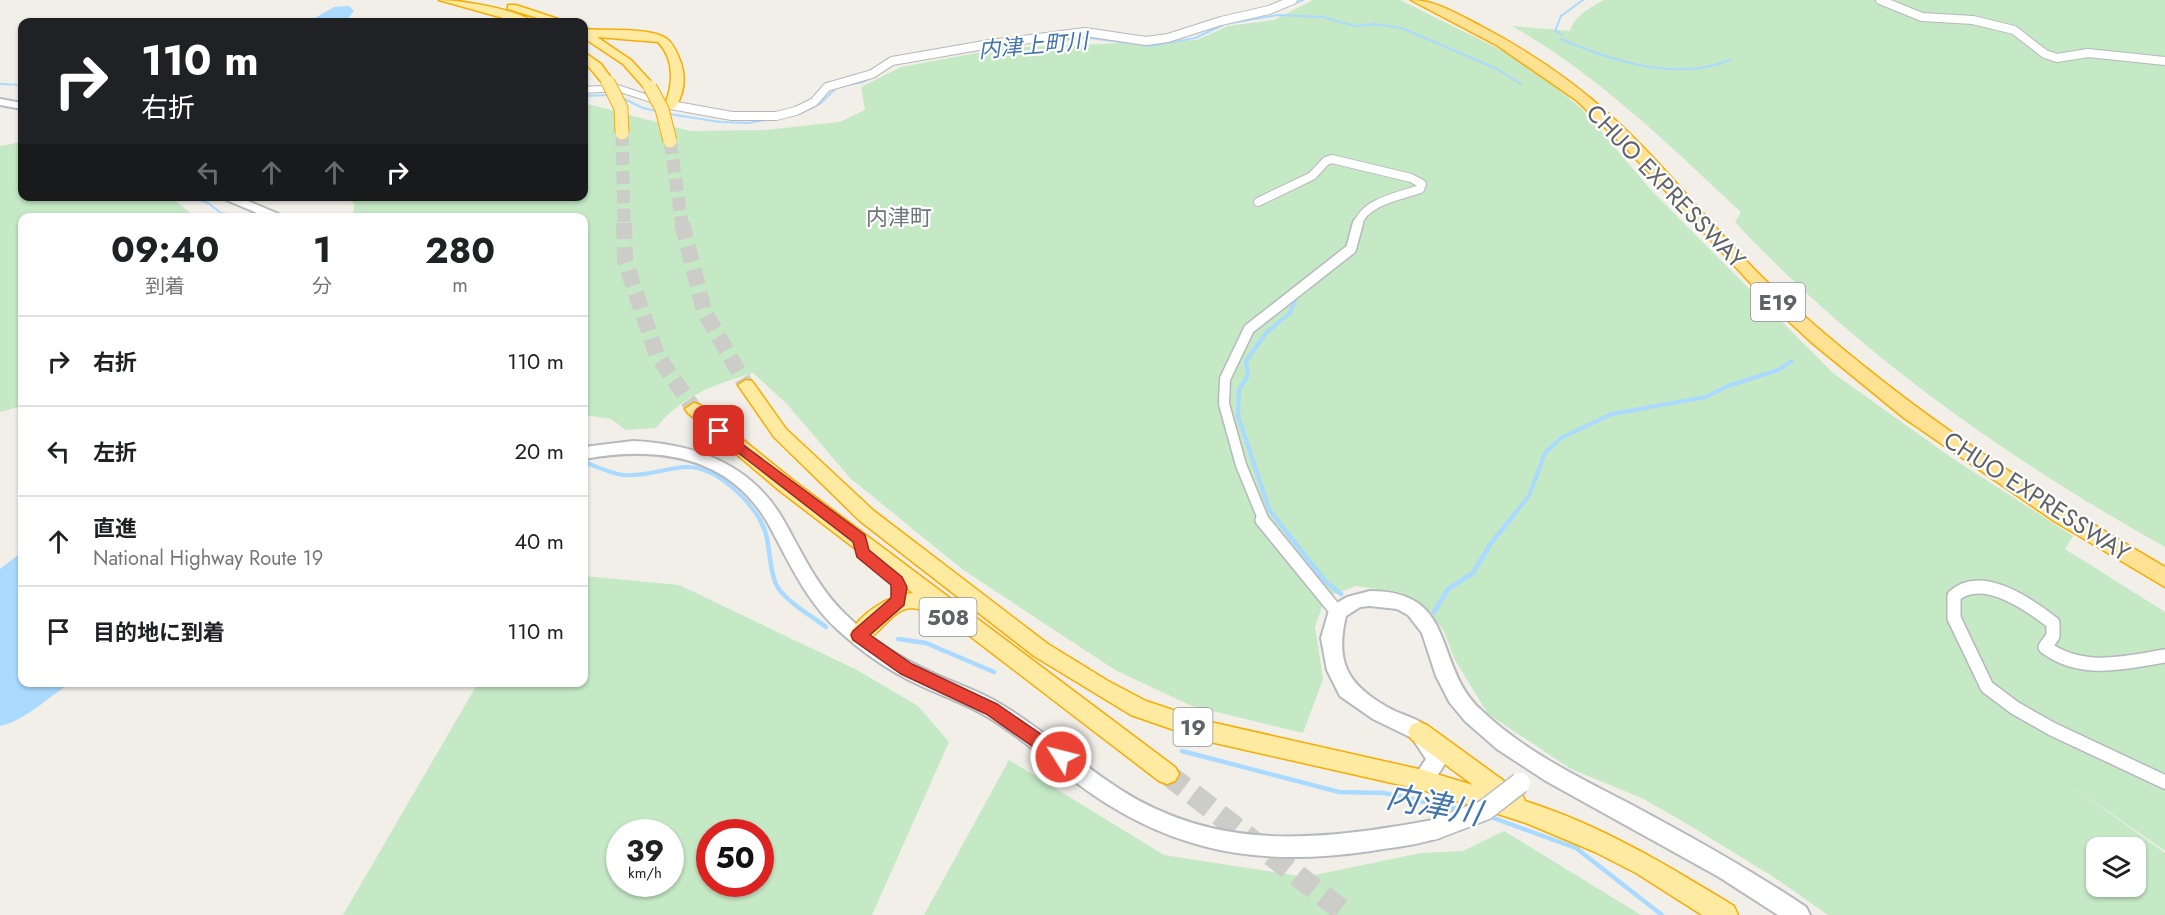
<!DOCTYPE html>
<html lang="ja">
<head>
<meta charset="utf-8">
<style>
	:root { --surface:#fff; --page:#f6f6f6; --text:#202124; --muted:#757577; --line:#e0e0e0 }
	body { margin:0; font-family:Jost,"Noto Sans JP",sans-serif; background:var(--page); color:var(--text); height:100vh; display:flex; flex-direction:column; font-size:22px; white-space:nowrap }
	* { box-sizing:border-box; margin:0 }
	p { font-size:20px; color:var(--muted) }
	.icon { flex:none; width:33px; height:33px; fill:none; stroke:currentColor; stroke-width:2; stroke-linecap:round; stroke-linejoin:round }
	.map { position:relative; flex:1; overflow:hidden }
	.drawer { position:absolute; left:18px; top:213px; width:570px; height:474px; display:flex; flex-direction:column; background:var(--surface); border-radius:12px; box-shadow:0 2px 4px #0004 }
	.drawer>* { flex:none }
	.top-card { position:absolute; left:18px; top:18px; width:570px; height:183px; border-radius:12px; box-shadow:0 2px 4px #0004; background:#202124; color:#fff; overflow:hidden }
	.controls { position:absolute; left:2086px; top:837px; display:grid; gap:12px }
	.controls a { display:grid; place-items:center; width:60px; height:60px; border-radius:12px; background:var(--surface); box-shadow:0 2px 4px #0004; font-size:30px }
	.speed { position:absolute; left:606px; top:819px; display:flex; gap:12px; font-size:30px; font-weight:700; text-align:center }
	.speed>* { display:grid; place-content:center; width:78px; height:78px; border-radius:50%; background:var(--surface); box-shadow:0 2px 4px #0004; line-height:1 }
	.speed small { font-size:15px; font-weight:400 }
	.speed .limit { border:9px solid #d22; background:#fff; color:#111 }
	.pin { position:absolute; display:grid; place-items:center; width:51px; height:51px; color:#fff; margin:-26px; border-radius:12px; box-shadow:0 3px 9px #0006 }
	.me { position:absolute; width:66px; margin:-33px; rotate:306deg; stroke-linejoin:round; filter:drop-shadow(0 0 4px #0008) }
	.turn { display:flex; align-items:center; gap:21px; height:126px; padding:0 24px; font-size:27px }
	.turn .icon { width:78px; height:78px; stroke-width:2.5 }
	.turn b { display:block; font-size:42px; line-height:51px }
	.lanes { display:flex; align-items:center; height:57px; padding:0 24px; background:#0003; justify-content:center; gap:30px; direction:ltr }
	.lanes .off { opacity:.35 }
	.eta { display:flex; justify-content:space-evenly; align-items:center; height:102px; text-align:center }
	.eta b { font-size:36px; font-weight:700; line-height:42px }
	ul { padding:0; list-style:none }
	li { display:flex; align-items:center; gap:18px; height:90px; padding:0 24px; border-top:2px solid var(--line) }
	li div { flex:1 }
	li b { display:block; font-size:22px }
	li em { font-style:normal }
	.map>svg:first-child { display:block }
</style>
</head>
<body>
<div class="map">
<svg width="2165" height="915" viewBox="0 0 2165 915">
	<rect width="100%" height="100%" fill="#f1efe8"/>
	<path fill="#c5e8c5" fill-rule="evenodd" d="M1313 0H1400L1513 56 1548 81 1582 109 1650 189 1833 373 1952 458 2073 536 2065 549 2165 612V851L2072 786 2165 853V915H1828L1775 878 1694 828 1644 799 1571 769 1488 714 1455 660 1443 629 1422 607 1400 592 1356 586 1331 595 1322 607 1315 627 1323 679 1303 733 1192 706 1115 670 962 569 850 478 787 404 753 373C715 384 681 396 656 428L626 430 611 419 584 415V218L353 217 354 204 347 197 584 196V103L690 131 765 130 840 122 865 110 861 87 901 67 1004 48 1197 40 1228 26 1274 20ZM2097 848H2136V886H2097Z
		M1604 0H2165V547C2008 459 1858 354 1735 222L1741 212C1669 145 1597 74 1512 26L1570 31C1574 16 1591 7 1604 0Z
		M22 142V196L171 197 195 217 22 218V406L0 412V146Z
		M584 576 679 585 857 670 918 706 949 742 872 915H343L478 683 584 682ZM620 832H670V884H620ZM760 832V884H710V832Z
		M1009 760 1164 855 1305 877 1421 853 1463 851 1504 831 1641 915H924Z"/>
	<path fill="#aadaff" d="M349 6 354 11 345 22H308L334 7Z
		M22 552V682L72 683C48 696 27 720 0 726V569Z"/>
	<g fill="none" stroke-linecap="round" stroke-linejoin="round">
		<path stroke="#aadaff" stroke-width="2" d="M1292 4 1303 0
			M1562 35 1555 31 1561 16 1583 0
			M1561 39C1612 61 1676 82 1730 60
			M1036 42 1090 38 1151 46 1195 38 1225 24 1278 15 1323 17 1355 26 1375 24 1402 28 1497 69 1521 84
			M0 84 22 85
			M584 96 610 95
			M618 96 643 108 669 114 720 122 748 123 799 114 821 103 837 87 863 82 872 77
			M188 196 208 203 221 213 257 218"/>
		<path stroke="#aadaff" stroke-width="4" d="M584 462C596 466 611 474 624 475 645 477 663 469 684 467 715 465 746 497 761 521
			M1278 521 1269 509 1238 416 1239 390 1248 375 1246 361 1267 332 1290 313 1296 298
			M1509 521 1529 496 1545 453 1561 438 1612 414 1706 397 1728 386 1778 370 1792 361"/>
		<path stroke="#aadaff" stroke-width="4.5" d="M760 520C772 540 767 563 776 584 782 599 813 617 826 627
			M1277 520 1325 581 1341 594
			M1434 612 1448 589 1473 573 1491 543 1510 520
			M898 639 926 643 994 672
			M1182 751 1339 792 1384 793 1463 810
			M1488 816 1576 848 1662 915"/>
		<path stroke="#ccccc8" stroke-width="13" stroke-dasharray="13 6" stroke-linecap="butt" d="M622 133 624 224
			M670 141 682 224"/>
		<path stroke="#ccccc8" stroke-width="16" stroke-dasharray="16 8" stroke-linecap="butt" d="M624 223 625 261 657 355 694 409
			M682 223 704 311 746 385"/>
		<path stroke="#ccccc8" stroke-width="22" stroke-dasharray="22 11" stroke-linecap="butt" d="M1167 774 1348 915"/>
		<g stroke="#b5b8bc" stroke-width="10">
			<path id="minor-far2" d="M1880 0 1922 17 1973 20 2014 30 2045 54 2057 58 2088 53 2165 61
				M671 105 732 116H776L796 111 814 102 827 87 872 74 892 61 990 44 1085 32 1146 41 1168 38 1221 21 1269 10 1293 0
				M1258 202 1312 176 1326 161 1332 159 1411 178 1422 184 1420 189C1400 196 1364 202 1358 224"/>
		</g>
		<g stroke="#b5b8bc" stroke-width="13">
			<path id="minor-far1" d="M1264 521 1241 465 1224 404 1225 379 1249 329 1351 249 1358 223"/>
		</g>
		<g stroke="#b5b8bc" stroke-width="16">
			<path id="minor" d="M1262 520 1337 612
				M2165 656C2124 663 2081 674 2045 647L2053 636V623C2030 605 1982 571 1954 596V618L1987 687 2015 708 2052 729 2165 782"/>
		</g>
		<g stroke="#b5b8bc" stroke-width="2">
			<path id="tertiary" d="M618 85 669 102 671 104 666 107 617 91 584 93V87Z"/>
		</g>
		<g stroke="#b6babf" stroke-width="4">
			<path id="secondary" d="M0 99 22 103V109L0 105Z
				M217 196H236L288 218H269Z
				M633 441C696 444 752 464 784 521 802 553 817 586 843 612 868 637 901 659 933 673 956 684 980 691 1002 705 1044 730 1080 764 1121 790 1220 853 1323 840 1433 820L1441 823 1444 830 1441 837C1419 845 1394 847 1371 851 1275 865 1193 857 1109 805 1066 779 1030 742 986 716 964 703 940 695 917 684 889 671 861 651 838 630 806 601 789 562 769 525 729 454 656 446 584 459V447Z
				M1370 591C1459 591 1432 665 1481 710 1525 752 1580 778 1634 806 1693 838 1751 870 1806 907L1810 915H1778L1719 877 1546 781 1497 749 1465 721 1450 703 1436 676 1422 633 1408 615 1397 609 1370 606 1360 607 1346 616C1335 662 1347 684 1387 707 1399 714 1414 717 1425 725 1434 732 1444 749 1448 759L1430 787 1423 789 1416 787 1412 780 1426 759 1412 738 1373 719 1340 696 1327 670 1321 638 1330 607 1347 597Z"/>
		</g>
		<g stroke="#f9ab00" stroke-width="3">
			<path id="trunk" d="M439 0C460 0 517 9 533 22H517Z
				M508 5H516L567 22H551L508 9Z
				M584 29C604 31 652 27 667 39 674 44 678 55 681 63 686 78 684 94 675 108H667L665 105C673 84 675 60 658 42L597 37 631 60 656 87 650 91 646 90 623 64 584 38Z
				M584 52 601 64 614 82 612 85H604L584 61Z
				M746 380 752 381 786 429 874 511 1048 644 1108 681 1146 701 1206 721 1423 770 1473 785 1411 739 1408 732 1411 725 1419 722 1427 725 1522 794 1525 801C1601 825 1667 865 1734 906L1738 915H1702L1636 873 1595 852 1526 823 1423 790 1206 741 1131 715 1034 656 860 521 774 437 738 385Z
				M694 403 700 405 794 481 1175 767 1179 774 1175 781 1167 784 1159 781 945 617 940 619C931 616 923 609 913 608 888 607 876 649 852 641L849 635C859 614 890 594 913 593L780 491 688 413 685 409Z"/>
		</g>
		<g stroke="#f9ab00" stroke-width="3">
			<path id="motorway" d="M1411 0C1436 0 1459 15 1481 26 1528 51 1572 80 1611 116 1663 163 1706 220 1755 270 1791 306 1830 339 1870 371 1962 445 2063 507 2165 567V587L2054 521 1904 418 1811 342 1767 301 1626 148 1576 100 1498 46Z"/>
		</g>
		<use href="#minor-far2" stroke="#fff" stroke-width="8"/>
		<use href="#minor-far1" stroke="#fff" stroke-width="10"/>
		<use href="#minor" stroke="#fff" stroke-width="13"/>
		<use href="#tertiary" fill="#fff" fill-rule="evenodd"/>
		<use href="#secondary" fill="#fff" fill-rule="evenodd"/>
		<use href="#trunk" fill="#feeaa1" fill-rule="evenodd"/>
		<use href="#motorway" fill="#fde293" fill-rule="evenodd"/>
		<g stroke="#b6babf" stroke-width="23" stroke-linecap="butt">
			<path id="secondary-bridge" d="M1433 830 1485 810 1520 783"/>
		</g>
		<g stroke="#f9ab00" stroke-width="15" stroke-linecap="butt">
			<path id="trunk-bridge" d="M608 82 621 108 622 133
				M650 87 662 109 670 141"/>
		</g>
		<use href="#secondary-bridge" stroke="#fff" stroke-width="20"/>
		<use href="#trunk-bridge" stroke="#feeaa1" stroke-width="13"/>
	</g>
	<path fill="#ea4335" stroke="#982c22" stroke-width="1.5" d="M719 427 865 535 869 550 902 577 907 587 904 605 870 635 912 664 997 704 1067 752 1069 757 1067 762 1061 765 1055 762 986 714 901 674 853 640 851 635 853 631 891 598V585L857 557 853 542 714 434 712 431Z"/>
	<g text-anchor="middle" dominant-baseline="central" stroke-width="4.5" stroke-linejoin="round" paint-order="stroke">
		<g font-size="22" font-style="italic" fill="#4174aa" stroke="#fff">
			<text transform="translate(1033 45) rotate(-5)">内津上町川</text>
		</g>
		<g font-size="22" fill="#70757a" stroke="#fff">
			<text x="899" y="217">内津町</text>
		</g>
		<g fill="#fff" stroke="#8f9295" stroke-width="1.5">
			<rect x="1751" y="283" width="54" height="38" rx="4.5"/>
			<rect x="919.5" y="598" width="57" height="38" rx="4.5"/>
			<rect x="1173.5" y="708" width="39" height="38" rx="4.5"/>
		</g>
		<g font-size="22" font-weight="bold" fill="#5f6368">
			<text x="1778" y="302">E19</text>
			<text x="948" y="617">508</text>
			<text x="1193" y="727">19</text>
		</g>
		<g font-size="24" fill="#5f6368" stroke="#fff">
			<text transform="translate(1666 186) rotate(46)">CHUO EXPRESSWAY</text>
			<text transform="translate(2037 496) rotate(33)">CHUO EXPRESSWAY</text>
		</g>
		<g font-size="32" font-style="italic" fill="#4174aa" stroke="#fff">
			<text transform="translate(1434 805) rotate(11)">内津川</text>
		</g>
	</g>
</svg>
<div class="controls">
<a><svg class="icon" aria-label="layers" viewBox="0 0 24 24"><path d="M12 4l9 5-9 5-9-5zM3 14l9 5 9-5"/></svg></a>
</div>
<div class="speed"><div>39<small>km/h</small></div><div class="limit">50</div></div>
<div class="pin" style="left:719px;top:431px;background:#d93025"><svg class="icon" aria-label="arrive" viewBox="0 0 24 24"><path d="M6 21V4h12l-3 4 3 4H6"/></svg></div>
<svg class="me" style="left:1061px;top:757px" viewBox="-20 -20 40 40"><circle r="17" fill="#ea4335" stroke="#fff" stroke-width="3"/><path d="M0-11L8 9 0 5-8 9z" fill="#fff"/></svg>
<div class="top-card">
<div class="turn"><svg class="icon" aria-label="right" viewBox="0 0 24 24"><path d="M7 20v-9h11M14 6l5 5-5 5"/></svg><div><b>110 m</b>右折</div></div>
<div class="lanes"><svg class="icon off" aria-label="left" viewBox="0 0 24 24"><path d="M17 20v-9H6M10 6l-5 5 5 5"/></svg><svg class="icon off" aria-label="ahead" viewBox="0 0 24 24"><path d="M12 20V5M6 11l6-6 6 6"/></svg><svg class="icon off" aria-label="ahead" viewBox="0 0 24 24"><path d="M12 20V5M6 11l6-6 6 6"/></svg><svg class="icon" aria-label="right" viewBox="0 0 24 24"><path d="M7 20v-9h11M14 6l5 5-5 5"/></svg></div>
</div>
<section class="drawer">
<div class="eta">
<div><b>09:40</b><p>到着</p></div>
<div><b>1</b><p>分</p></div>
<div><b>280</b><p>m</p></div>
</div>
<ul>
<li><svg class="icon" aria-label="right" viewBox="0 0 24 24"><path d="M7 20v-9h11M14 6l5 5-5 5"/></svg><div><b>右折</b></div><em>110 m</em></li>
<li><svg class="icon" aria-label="left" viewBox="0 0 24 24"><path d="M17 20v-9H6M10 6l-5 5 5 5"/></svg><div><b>左折</b></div><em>20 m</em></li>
<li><svg class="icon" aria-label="ahead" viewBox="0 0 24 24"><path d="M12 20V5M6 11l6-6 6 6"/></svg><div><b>直進</b><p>National Highway Route 19</p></div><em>40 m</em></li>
<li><svg class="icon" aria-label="arrive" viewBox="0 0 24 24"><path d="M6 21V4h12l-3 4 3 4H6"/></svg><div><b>目的地に到着</b></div><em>110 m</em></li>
</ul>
</section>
</div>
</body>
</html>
